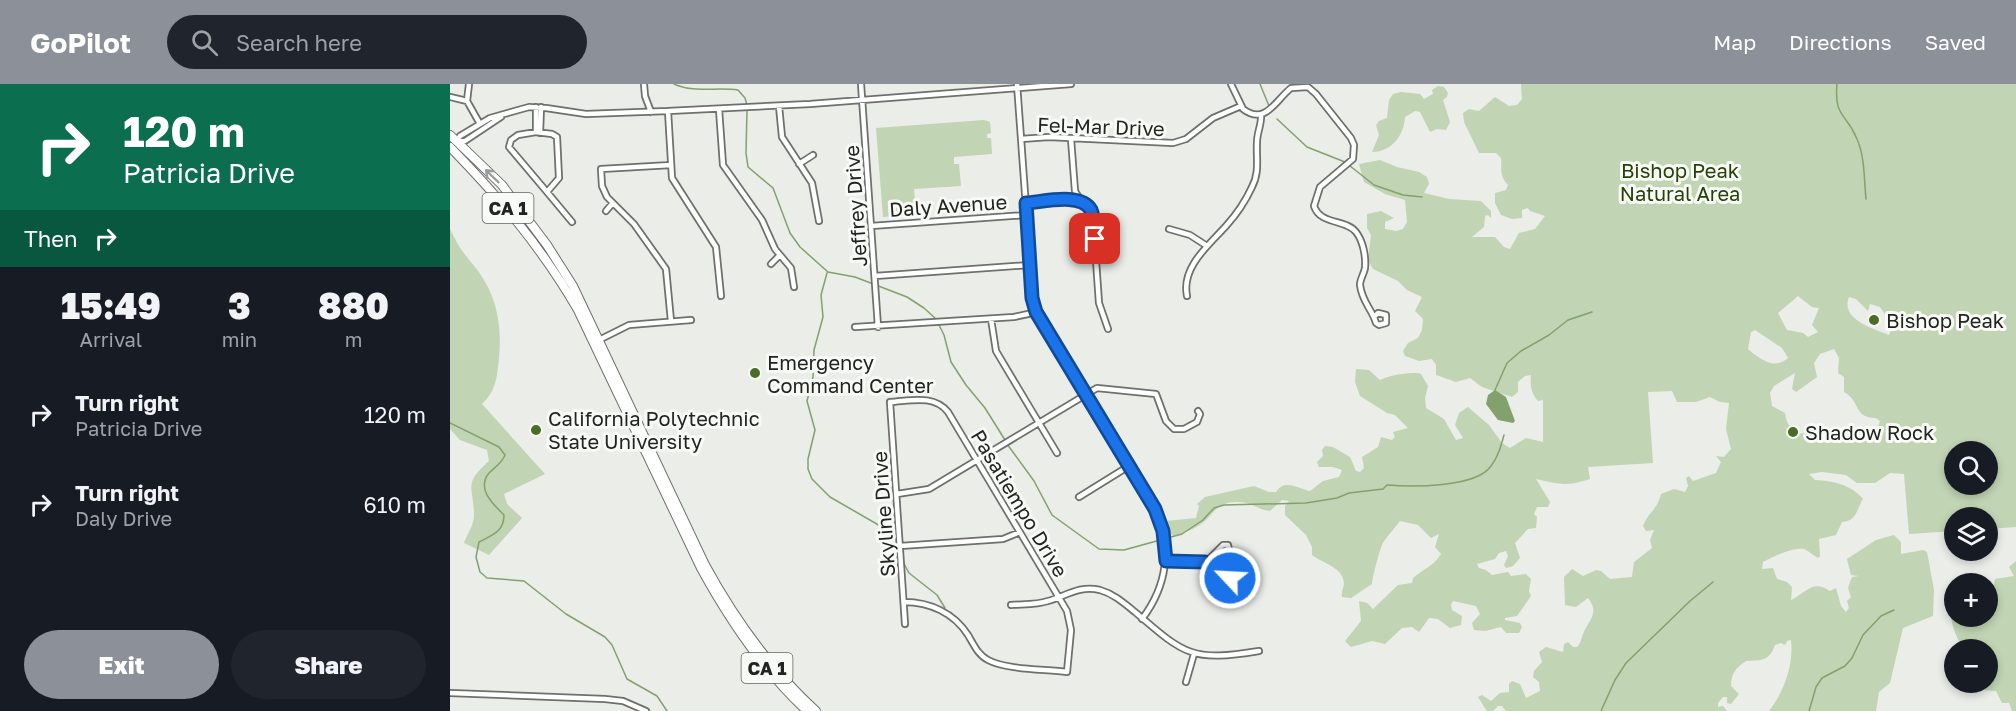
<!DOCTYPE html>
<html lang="en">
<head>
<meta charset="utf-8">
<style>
	:root { --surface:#171b24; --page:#20242c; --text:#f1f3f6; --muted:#9ea1a6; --accent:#8c9099 }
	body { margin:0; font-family:"Golos Text",sans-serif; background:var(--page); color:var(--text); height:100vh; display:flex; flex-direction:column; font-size:22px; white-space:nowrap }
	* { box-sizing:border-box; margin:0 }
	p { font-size:20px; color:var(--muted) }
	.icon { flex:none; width:33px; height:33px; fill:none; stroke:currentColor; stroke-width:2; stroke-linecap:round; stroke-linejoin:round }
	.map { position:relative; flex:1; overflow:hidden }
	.drawer { display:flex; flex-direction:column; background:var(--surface); width:450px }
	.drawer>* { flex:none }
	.banner { background:#0b6e4f; color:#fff; overflow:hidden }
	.fabs { position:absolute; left:1494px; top:357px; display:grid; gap:12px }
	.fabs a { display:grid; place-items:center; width:54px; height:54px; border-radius:50%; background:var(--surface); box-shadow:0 3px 9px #0003; font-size:30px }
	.pin { position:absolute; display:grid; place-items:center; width:51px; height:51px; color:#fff; margin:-26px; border-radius:12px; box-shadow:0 3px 9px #0006 }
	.me { position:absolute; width:66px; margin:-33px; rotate:295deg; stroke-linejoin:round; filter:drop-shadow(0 0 4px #0008) }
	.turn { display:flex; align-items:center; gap:21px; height:126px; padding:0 24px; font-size:27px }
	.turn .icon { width:78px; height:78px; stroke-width:2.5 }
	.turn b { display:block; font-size:42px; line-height:51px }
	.then { display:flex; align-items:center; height:57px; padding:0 24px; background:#0003; gap:12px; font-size:22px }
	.eta { display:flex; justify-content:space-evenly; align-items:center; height:102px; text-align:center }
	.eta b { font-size:36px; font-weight:800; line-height:42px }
	.primary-button { display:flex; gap:12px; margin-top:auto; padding:12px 24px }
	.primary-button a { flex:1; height:69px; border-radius:36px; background:var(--accent); color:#fff; font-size:24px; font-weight:800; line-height:69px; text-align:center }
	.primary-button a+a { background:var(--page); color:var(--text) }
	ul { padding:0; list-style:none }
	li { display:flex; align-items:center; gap:18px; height:90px; padding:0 24px }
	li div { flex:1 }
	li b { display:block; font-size:22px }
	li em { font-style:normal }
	header { display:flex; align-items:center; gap:36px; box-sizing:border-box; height:84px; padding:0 30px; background:var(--accent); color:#fff }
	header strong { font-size:28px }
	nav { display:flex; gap:33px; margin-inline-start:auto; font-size:21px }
	.search { width:420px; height:54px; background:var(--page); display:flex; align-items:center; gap:15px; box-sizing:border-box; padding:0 21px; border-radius:33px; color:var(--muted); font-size:22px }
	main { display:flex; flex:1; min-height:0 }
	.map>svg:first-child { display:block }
</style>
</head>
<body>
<header>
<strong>GoPilot</strong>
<div class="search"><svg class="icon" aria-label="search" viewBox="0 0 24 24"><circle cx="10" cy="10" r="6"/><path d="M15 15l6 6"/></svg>Search here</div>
<nav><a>Map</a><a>Directions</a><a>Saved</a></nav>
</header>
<main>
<section class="drawer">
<div class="banner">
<div class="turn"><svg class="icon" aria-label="right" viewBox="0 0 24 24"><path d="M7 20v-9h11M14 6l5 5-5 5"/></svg><div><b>120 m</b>Patricia Drive</div></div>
<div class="then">Then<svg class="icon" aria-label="right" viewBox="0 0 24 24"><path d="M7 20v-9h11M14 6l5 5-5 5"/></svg></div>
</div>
<div class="eta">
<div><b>15:49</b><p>Arrival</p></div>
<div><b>3</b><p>min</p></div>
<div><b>880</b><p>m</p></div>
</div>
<ul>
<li><svg class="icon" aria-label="right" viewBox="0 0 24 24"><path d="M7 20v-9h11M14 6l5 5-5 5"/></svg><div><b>Turn right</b><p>Patricia Drive</p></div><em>120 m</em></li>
<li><svg class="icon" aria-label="right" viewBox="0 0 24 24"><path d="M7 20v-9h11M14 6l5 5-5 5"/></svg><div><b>Turn right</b><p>Daly Drive</p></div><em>610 m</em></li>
</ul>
<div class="primary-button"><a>Exit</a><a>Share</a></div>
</section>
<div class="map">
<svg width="1566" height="627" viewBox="0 0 1566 627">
	<rect width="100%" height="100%" fill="#eaede8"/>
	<path fill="#c1d4b3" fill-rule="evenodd" d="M1071 0H1566V443L1538 445V434H1504V447L1459 450 1454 390 1440 389 1425 399H1407L1396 391 1372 388 1359 390 1365 396C1382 397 1401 400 1413 415 1406 426 1407 437 1392 438L1386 451 1369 455 1370 472 1368 474C1363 471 1360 468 1356 466 1347 461 1320 474 1313 478L1312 485 1323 484 1327 495 1337 498 1342 503 1341 516C1357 508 1363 495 1380 507L1386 504 1391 522 1396 528 1399 524 1397 517 1401 513 1398 504 1402 493 1409 492 1401 491 1397 475 1426 456 1444 451 1451 458V470L1473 466 1477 468 1484 506 1483 532 1453 544 1440 599 1429 608 1426 627H1319C1334 608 1344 580 1341 556L1337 557 1335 561 1331 559 1325 561C1319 578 1311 576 1296 577 1286 584 1281 589 1281 602L1289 610 1281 620 1277 619V613H1273L1268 619V623L1273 622 1277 627H1056L1052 622H1048L1043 627H1037L1028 613 1032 611 1041 617 1050 609 1059 608V600L1062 597 1070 600 1076 614 1090 607 1089 598 1083 593 1084 587 1092 578 1089 568 1096 563 1113 568 1114 560 1118 558 1123 563H1127C1131 559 1131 555 1133 550 1139 536 1150 529 1138 514L1126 523 1115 521 1114 493 1122 485 1133 492 1146 486 1151 487 1160 495 1182 493 1184 478 1202 464 1200 456 1204 446 1196 447 1193 442C1199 427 1206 428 1211 410L1224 405 1235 408 1238 402 1236 394 1239 392 1243 397 1266 389 1271 378 1266 372 1274 373 1281 365 1276 345 1279 319 1270 318 1260 313 1246 318H1227L1222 307 1198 308 1203 379 1138 383 1140 395C1116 403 1109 400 1086 395L1100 418 1098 423H1087L1084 430 1087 433 1086 444 1078 445 1065 459 1070 474 1063 482 1056 484 1054 481 1058 472 1056 467 1049 469 1045 475 1027 480 1029 484 1036 486 1042 491 1058 488 1061 492 1076 490 1081 495 1079 507 1081 512 1067 532 1055 534V536L1070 539 1072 543 1069 549H1056L1051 543 1035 547 1024 546 1022 539 1030 530 1026 522 1003 517 1001 521 1002 526 1012 532 1011 541 1000 544 988 535 979 534 969 548 962 543 952 544 935 560 922 557 901 563 895 557 911 537 909 517 917 519 923 525 948 501 962 499 963 494C973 485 984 482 991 470L985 463 989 450 981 454 968 441 950 437C945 444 939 450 934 457 931 460 922 494 922 500L901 514 892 513C891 507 894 504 894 499 893 483 872 479 862 471V463L856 451 835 431V422L839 417 832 416 820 427C809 426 801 418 789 418 772 417 767 424 757 435 751 442 733 450 723 452L716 444V437L746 434 749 422 747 420 755 413 804 402 819 408H826C835 394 848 405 860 407L873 397 889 393 892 386 883 383H869L867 378 873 372 872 366 875 362 883 363 900 373 906 387 910 388 914 384 912 373 928 363 931 353 942 356 945 353 943 348 958 344 945 331 937 329 910 312 905 298 906 285 919 286 930 296C938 292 961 287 971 290L978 302 975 314 976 324 994 335 1006 356 1013 354 1005 341 1009 329 1018 323 1039 341 1052 359 1060 364 1076 354 1093 358V316L1088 317C1081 309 1080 301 1081 291L1075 292 1068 298V308L1062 313 1032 303 1020 294 1006 298 986 291V281L982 275 969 277 955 272 953 267 958 259 968 254 972 246 973 235 965 227 972 213 957 206 948 197 923 185 918 176 921 151 917 144V130L931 127 944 134 935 138V145L946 147 953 145 957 138 955 116 935 110 914 98 909 80 930 76 947 83 969 88 977 93 979 100 974 109 999 115 1031 117 1041 127V134L1038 131 1035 132 1034 143 1022 153H1045L1054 163 1060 165 1069 149 1085 145 1095 132 1080 127 1078 124 1072 126V134L1062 135 1051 131 1045 119V109L1056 106 1058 101C1049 91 1052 86 1051 74L1046 69H1029L1014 38 1013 29 1019 25 1029 27 1045 13 1059 22 1067 21 1072 15ZM1348 212 1362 223 1369 224 1362 241 1368 248 1358 253 1353 249 1337 246 1328 229ZM1399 213 1406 215 1418 227 1420 220 1430 223 1443 242 1439 251C1424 245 1390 236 1399 213ZM1305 246 1332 264 1338 274C1324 286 1311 276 1298 265L1301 248ZM1384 265 1389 274 1388 289 1394 293V308C1411 317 1403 334 1426 334L1430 337 1426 350C1412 347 1413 351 1403 352 1391 352 1379 340 1366 342 1353 357 1337 348 1335 329L1322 322 1320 309 1324 302 1345 289 1342 305 1346 308 1367 293 1364 279 1370 270ZM1504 368H1538V400H1504Z
		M988 2 994 3 998 9 997 13 993 16 1000 38 996 46 987 45 980 48 970 28 965 27 955 33C954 51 942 68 922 68L929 51 926 41 929 37 937 34 939 16 943 10 951 8 970 10 974 15 983 10 982 6Z
		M534 36 540 38 541 49 537 50V54H541L542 70 504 73V80H509L511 102 464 105 466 131 433 133 426 44Z
		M0 145C9 164 13 168 25 183 47 211 52 240 49 274 47 293 46 307 32 320L95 390 54 410 57 420 72 434 39 471 14 459C17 451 24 440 24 432 24 402 12 401 39 377L37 366 10 356 0 345Z
		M1566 477V627H1562L1559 619H1552L1546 607 1532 606 1527 599 1538 598V566L1514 565C1500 546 1497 523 1504 501V532H1538V503L1544 501 1545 495 1564 492 1559 483Z"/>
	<path fill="#84a16d" d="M1045 306 1056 313 1065 337 1063 339 1048 336 1036 320 1038 311Z"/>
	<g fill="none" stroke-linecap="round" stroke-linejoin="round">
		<path stroke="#84a16d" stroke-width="1.5" d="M224 0C243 9 267 3 288 6L295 14 297 21
			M810 0 819 22
			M1387 0C1384 34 1396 28 1407 55 1415 73 1414 96 1416 115
			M297 26 296 69 298 83 323 104 340 149 350 163 378 188 405 193 457 213 474 224 486 235
			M827 35 857 63 895 78 924 101 953 111 972 113
			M377 189 371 211 373 233 364 266 363 293 357 317 365 346 358 375V385L362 395 380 413 432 443 448 469
			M488 239 494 251 501 278 516 301 535 324 555 356
			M1045 306 1057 279 1071 267 1099 251 1118 236 1142 228
			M0 339 49 363 55 371C52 379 45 383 39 389 26 405 43 420 54 431 54 448 42 451 29 458L26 473 30 488 37 494 74 497 116 530 155 553 162 561 177 595 207 612 217 627
			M557 360 584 397 602 431 649 465 674 466 732 450 753 436 764 424 774 421 856 419 887 414 899 409 933 405 937 401C961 403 1026 404 1041 382 1048 373 1051 362 1054 351
			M452 476 459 489 487 511 495 524
			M1151 627 1165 596 1176 579 1240 517 1263 498
			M1359 627 1366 603 1372 594 1395 582 1402 574 1413 551 1431 532 1444 526"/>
		<g stroke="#6e706c" stroke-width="8">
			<path id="street" d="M19 0 17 17 30 40
				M194 0 195 12 201 28
				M411 0 428 243
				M567 0 583 219 589 232 705 425C723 463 717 502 692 535
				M781 0 793 25C815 42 826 16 841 4L858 3 866 10 901 54 904 61 903 75 870 103 864 122C870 141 896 135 906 148 913 157 916 172 915 184 914 190 910 195 910 201 912 218 922 225 926 239L929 241 936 239V231L928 229 925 232
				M0 13 17 17
				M329 22 332 53 362 99 369 137
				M269 25 273 81 312 136 325 165 341 184 344 203
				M218 27 222 94 266 163 271 212
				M86 48 102 50 107 53 109 94 97 108 59 63 61 56 68 51Z
				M86 48V23
				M90 49 91 23
				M571 55 599 53 723 59 736 55 763 34 791 22
				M621 55 625 107C630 118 641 122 643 134L649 219 658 245
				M6 58 10 52 40 34 79 23 96 24 136 30 218 27 360 20 621 0
				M6 58 15 57 51 33
				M349 80 363 71
				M221 81 151 85 152 102 157 113 184 140 216 185 221 237
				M97 108 122 138
				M576 119 622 116 632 118
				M156 127 162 120
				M421 142 576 131
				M719 145 740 151 757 162
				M321 180 330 171
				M425 192 580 181
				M737 212C731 183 759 161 776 142 786 131 796 116 802 103 810 88 806 74 807 58 807 48 812 40 811 30
				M541 235 546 267 607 369
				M405 243 564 233 587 228
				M149 256 179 241 241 236
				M447 410 479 405 647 304 706 310 716 337 724 345H734L747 338 750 330 748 327
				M629 413 679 382
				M773 461H778L782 479 780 494 773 499 755 479Z
				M450 462 553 455 570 448
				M716 477 755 479
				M454 518C480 518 504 529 518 551 524 561 528 571 538 576 557 586 595 585 617 588L621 546 617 527 498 328C484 310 460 317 440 318L455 540
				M561 521C573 520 586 521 598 517 616 512 629 501 650 506 664 510 674 519 685 528 735 571 742 578 809 567
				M736 598 744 570
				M0 609 155 615 173 617 196 627"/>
		</g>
		<g stroke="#6e706c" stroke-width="10">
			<path id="highway" d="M0 51 52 101 97 161 123 202 255 481C285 536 320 585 366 627
				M0 63C49 113 92 164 128 226L251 484C280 537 313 586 357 627"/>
		</g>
		<use href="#street" stroke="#fff" stroke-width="4.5"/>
		<use href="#highway" stroke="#fff" stroke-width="8"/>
	</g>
	<defs><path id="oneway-shaft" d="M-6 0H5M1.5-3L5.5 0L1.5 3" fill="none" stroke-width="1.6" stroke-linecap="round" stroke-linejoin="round" transform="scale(1.5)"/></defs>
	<use stroke="#9c9c9c" href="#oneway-shaft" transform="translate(42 92) rotate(-136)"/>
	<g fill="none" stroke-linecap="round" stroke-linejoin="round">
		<g stroke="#114b97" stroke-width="15">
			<path id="route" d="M645 155C644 146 645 135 641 126 631 108 593 118 576 119L582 214 586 228 705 425 713 447 716 477 755 478 770 497 774 499 780 494"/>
		</g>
		<use href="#route" stroke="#1a73e8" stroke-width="10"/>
	</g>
	<g fill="#496d26" stroke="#f7faf5" stroke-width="2">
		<circle cx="1424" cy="236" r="6"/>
		<circle cx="305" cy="289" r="6"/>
		<circle cx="86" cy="346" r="6"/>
		<circle cx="1343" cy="348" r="6"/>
	</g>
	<g text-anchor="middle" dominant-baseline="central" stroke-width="6" stroke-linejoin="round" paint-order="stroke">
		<g fill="#f7faf5" stroke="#636461" stroke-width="1.5">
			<rect x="32.5" y="109" width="51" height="30" rx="4.5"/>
			<rect x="291.5" y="569" width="51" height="30" rx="4.5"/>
		</g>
		<g font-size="18" font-weight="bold" fill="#232422">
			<text x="58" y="124">CA 1</text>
			<text x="317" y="584">CA 1</text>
		</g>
		<g font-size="20" fill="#232422" stroke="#f7faf5">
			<text transform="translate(651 42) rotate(2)">Fel-Mar Drive</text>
			<text transform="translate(498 121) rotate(-4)">Daly Avenue</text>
			<text transform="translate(405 122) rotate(-94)">Jeffrey Drive</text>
			<text transform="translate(570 419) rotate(59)">Pasatiempo Drive</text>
			<text transform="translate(433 430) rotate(-94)">Skyline Drive</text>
		</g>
		<g font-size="20" fill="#274208" stroke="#f7faf5">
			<text x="1230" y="86">Bishop Peak<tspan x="1230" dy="23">Natural Area</tspan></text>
		</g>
		<g font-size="20" fill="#232422" stroke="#f7faf5" text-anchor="start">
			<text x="1436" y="236">Bishop Peak</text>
			<text x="317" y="278">Emergency<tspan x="317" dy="23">Command Center</tspan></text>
			<text x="98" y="334">California Polytechnic<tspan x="98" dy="23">State University</tspan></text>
			<text x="1355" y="348">Shadow Rock</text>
		</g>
	</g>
</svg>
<div class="fabs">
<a><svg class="icon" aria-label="search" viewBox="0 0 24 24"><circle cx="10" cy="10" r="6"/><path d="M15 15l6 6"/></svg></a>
<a><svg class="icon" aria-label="layers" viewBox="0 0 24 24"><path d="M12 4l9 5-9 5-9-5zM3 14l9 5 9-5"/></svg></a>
<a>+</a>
<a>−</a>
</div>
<div class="pin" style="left:645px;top:155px;background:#d93025"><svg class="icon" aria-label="arrive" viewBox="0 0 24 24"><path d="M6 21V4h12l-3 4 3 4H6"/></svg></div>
<svg class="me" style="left:780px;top:494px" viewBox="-20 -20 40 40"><circle r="17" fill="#1a73e8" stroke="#fff" stroke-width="3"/><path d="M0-11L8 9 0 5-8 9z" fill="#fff"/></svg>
</div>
</main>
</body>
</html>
